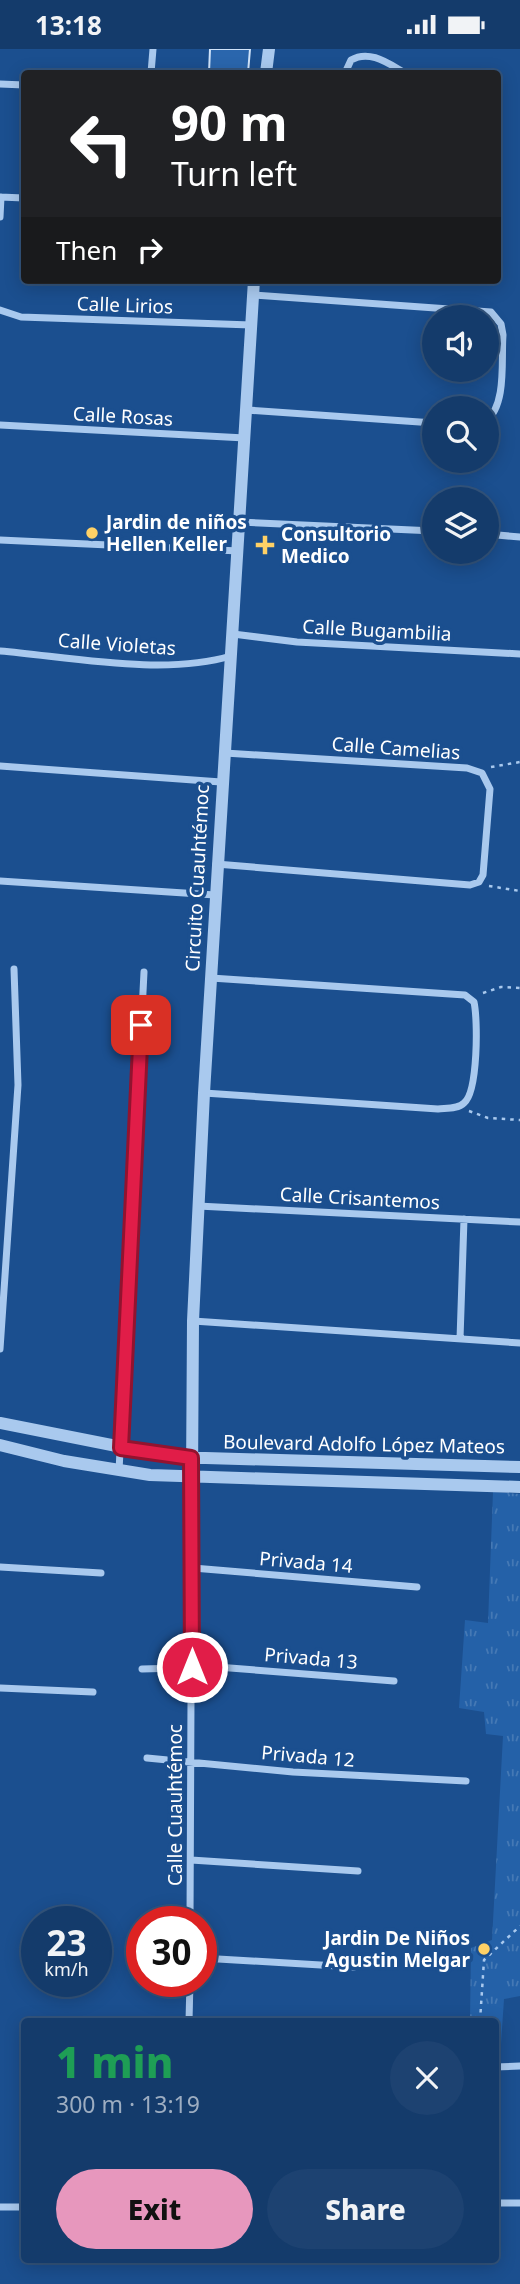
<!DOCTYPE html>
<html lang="en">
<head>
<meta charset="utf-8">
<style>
	:root { --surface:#143b6b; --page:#1d4271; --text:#f1f3f6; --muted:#9dadc1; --line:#33557e; --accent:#e797bd }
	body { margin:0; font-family:"Noto Sans",sans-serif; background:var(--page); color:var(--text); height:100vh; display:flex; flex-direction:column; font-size:26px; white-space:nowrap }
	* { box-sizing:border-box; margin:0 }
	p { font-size:23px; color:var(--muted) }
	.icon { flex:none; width:38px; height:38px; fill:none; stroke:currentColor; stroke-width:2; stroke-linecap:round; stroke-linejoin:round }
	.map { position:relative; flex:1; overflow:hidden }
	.details { position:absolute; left:21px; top:1969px; width:478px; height:245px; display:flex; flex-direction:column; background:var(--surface); border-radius:7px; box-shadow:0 4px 18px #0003,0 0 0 2px var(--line) }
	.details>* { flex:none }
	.top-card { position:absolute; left:21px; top:21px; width:480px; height:214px; border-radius:7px; box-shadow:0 4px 18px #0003,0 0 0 2px var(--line); background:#202124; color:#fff; overflow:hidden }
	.controls { position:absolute; left:422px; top:256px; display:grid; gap:14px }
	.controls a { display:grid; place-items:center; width:77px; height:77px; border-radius:50%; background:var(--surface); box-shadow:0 4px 18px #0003,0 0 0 2px var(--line); font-size:35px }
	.speed { position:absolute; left:21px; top:1857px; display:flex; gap:14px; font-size:35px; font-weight:700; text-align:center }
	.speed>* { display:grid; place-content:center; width:91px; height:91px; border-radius:50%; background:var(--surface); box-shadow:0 4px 18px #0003,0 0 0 2px var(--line); line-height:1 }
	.speed small { font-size:18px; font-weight:400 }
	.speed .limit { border:10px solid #d22; background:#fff; color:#111 }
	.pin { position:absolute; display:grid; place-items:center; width:60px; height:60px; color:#fff; margin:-30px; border-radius:14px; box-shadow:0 4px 10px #0006 }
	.me { position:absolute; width:77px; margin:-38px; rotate:0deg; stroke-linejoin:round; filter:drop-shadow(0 0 5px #0008) }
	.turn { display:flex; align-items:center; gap:24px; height:147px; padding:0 35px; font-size:32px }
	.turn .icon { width:91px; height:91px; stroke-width:2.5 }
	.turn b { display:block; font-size:49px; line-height:60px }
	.then { display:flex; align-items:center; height:66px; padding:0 35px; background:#0003; gap:14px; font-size:26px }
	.round { display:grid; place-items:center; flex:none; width:74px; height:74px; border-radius:37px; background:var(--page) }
	.headline { display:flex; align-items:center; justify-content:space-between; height:119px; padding:0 35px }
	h1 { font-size:42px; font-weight:800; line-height:52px; color:#1e9e55 }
	.cta { display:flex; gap:14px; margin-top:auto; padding:14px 35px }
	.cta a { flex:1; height:80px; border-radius:42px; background:var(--accent); color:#111; font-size:28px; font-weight:800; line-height:80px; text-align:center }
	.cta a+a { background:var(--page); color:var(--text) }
	.status { display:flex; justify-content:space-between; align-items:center; height:49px; padding:0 35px; background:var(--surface); direction:ltr }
	.status svg { height:19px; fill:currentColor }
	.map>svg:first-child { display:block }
</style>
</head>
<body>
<div class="status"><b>13:18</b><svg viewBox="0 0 49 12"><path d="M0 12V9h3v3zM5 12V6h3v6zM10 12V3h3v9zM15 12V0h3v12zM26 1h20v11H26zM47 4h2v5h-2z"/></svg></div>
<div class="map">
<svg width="520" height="2235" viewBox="0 0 520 2235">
	<defs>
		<pattern id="park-tufts" width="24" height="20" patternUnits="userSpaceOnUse" patternTransform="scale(1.75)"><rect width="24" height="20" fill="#2461a8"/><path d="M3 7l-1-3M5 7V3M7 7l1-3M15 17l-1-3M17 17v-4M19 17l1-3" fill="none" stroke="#4579b5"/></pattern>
	</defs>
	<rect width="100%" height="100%" fill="#1b4f8f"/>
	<path fill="url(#park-tufts)" d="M493 1443 520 1445V1947L504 1950 500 2009H495V1972H470L471 1899 492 1891 503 1687 486 1685 484 1663 459 1659 465 1571 488 1574Z"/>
	<path fill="#2a66ad" stroke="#cfe3fa" stroke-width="2" d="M210 0H250L248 24H209Z"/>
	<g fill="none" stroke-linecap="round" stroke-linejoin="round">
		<path stroke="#a9c9ee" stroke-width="2.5" stroke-dasharray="3.5 5" stroke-linecap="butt" d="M491 718 520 713
			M489 837 520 842
			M483 944 501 938 520 939
			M469 1062 488 1069 520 1071
			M480 1972 484 1911 520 1877"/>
		<path stroke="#a9c9ee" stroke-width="7" d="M151 24 153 0
			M345 24 351 11C370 0 389 15 405 24
			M0 35 24 36
			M0 148 24 149
			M0 168 1 148
			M253 246 491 263 501 275 503 286C501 311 507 356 486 372
			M0 261 21 268 251 276
			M247 361 434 374
			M0 376 245 389
			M240 473 434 482
			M486 485 520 488
			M0 491 239 502
			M233 585 297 593 520 605
			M0 602C70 608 164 627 231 607
			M0 717 221 733
			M216 815 470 836 479 833 483 826 490 740 482 724 467 719 225 704
			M0 832 215 846
			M204 1044 438 1060C446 1059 458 1060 464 1054 478 1043 478 971 474 953L465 946 211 929
			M198 1157 520 1173
			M193 1272 520 1294
			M460 1290 464 1170
			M0 1300 18 1036 14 920
			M119 1422 144 923
			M0 1518 101 1524
			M193 1519 417 1538
			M142 1620 217 1618 394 1632
			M0 1639 93 1643
			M147 1709 293 1723 466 1732
			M191 1811 358 1822
			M190 1872 192 1429
			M201 1909 354 1918
			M189 1972 190 1932
			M495 2018 520 2017
			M495 2154H520
			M0 2158H24"/>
		<path stroke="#a9c9ee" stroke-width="12" d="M266 24 269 0
			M0 1374 172 1408 520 1418
			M0 1396 64 1412 150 1426 520 1438
			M192 1429 193 1272 204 1044 254 231"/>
	</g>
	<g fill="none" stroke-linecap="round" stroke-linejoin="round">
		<g stroke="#92132f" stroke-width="18">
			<path id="route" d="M141 976 121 1399 191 1409 192 1618"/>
		</g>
		<use href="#route" stroke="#e11d48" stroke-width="12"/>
	</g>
	<g fill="#ffd166" stroke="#1b4f8f" stroke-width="2.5">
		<circle cx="92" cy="484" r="7"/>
		<path d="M261.5 485.5h7v7h7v7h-7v7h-7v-7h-7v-7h7z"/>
		<circle cx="484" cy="1900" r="7"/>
	</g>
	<g text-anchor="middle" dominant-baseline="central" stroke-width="7" stroke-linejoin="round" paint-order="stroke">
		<g font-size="19" fill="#fff" stroke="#1b4f8f">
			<text transform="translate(125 256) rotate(2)">Calle Lirios</text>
			<text transform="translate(123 367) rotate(3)">Calle Rosas</text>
			<text transform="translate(377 581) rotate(3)">Calle Bugambilia</text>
			<text transform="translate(117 595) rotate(4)">Calle Violetas</text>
			<text transform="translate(396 699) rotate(4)">Calle Camelias</text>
			<text transform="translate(197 829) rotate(-87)">Circuito Cuauhtémoc</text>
			<text transform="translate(360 1149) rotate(3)">Calle Crisantemos</text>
			<text transform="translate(364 1395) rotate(1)">Boulevard Adolfo López Mateos</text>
			<text transform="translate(306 1513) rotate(5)">Privada 14</text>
			<text transform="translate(311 1609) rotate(5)">Privada 13</text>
			<text transform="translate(308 1707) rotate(5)">Privada 12</text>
			<text transform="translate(175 1756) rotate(-90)">Calle Cuauhtémoc</text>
		</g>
		<g font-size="19" font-weight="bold" fill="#fff" stroke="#1b4f8f" text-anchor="start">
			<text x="106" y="473">Jardin de niños<tspan x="106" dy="22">Hellen Keller</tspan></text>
			<text x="281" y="485">Consultorio<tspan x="281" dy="22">Medico</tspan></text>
			<text x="470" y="1889" text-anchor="end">Jardin De Niños<tspan x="470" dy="22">Agustin Melgar</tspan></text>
		</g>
	</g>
</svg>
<div class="controls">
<a><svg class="icon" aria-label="sound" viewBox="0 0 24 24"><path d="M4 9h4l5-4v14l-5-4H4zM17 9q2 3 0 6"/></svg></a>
<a><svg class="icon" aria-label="search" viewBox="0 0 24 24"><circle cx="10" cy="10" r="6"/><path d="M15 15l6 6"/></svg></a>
<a><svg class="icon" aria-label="layers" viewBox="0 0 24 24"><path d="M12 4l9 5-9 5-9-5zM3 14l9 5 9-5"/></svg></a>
</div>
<div class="speed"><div>23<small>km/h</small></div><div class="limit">30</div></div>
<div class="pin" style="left:141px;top:976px;background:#d93025"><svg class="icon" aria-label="arrive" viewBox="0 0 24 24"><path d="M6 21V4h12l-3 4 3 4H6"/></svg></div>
<svg class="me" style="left:192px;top:1618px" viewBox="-20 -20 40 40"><circle r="17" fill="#e11d48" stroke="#fff" stroke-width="3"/><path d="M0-11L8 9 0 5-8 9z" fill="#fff"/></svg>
<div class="top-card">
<div class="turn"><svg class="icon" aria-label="left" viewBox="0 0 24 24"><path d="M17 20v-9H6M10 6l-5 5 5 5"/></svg><div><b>90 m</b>Turn left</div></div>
<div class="then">Then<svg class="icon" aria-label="right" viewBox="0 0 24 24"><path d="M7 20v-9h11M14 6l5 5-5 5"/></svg></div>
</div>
<section class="details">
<div class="headline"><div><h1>1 min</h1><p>300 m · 13:19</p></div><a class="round"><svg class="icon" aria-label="close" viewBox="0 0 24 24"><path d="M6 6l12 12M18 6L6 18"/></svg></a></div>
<div class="cta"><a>Exit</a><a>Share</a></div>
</section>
</div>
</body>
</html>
